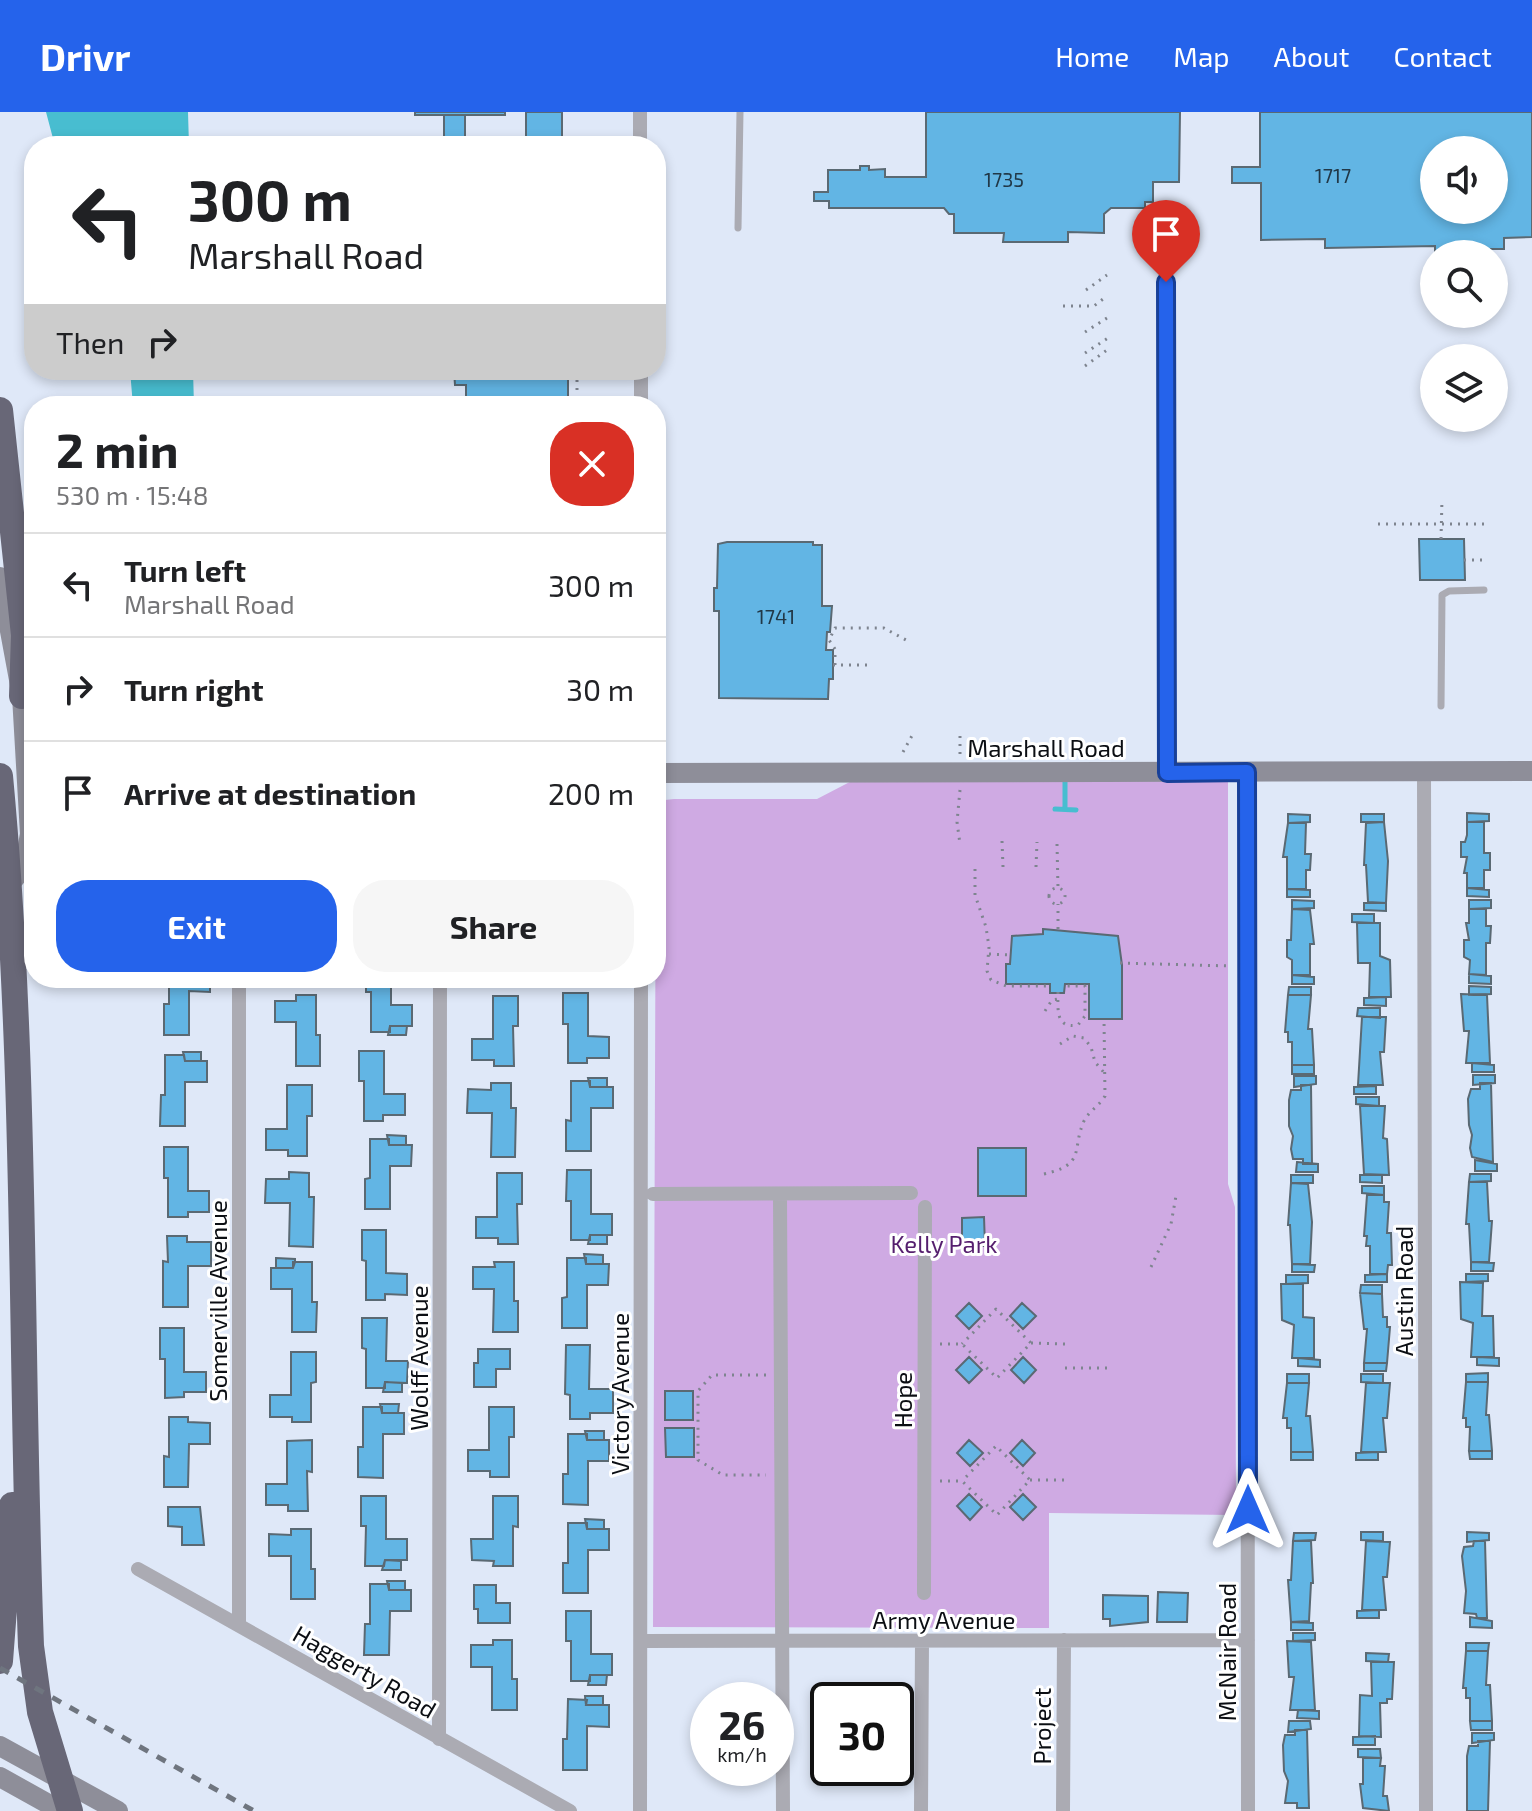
<!DOCTYPE html>
<html lang="en">
<head>
<meta charset="utf-8">
<style>
	:root { --surface:#fff; --page:#f6f6f6; --text:#202124; --muted:#757577; --line:#e0e0e0; --accent:#2563eb }
	body { margin:0; font-family:"Exo 2",sans-serif; background:var(--page); color:var(--text); height:100vh; display:flex; flex-direction:column; font-size:30px; white-space:nowrap }
	* { box-sizing:border-box; margin:0 }
	p { font-size:26px; color:var(--muted) }
	.icon { flex:none; width:44px; height:44px; fill:none; stroke:currentColor; stroke-width:2; stroke-linecap:round; stroke-linejoin:round }
	.map { position:relative; flex:1; overflow:hidden }
	.side { position:absolute; left:24px; top:284px; width:642px; height:592px; display:flex; flex-direction:column; background:var(--surface); border-radius:32px; box-shadow:0 4px 12px #0003 }
	.side>* { flex:none }
	.hud { position:absolute; left:24px; top:24px; width:642px; height:244px; border-radius:32px; box-shadow:0 4px 12px #0003; background:#fff; color:var(--text); overflow:hidden }
	.fabs { position:absolute; left:1420px; top:24px; display:grid; gap:16px }
	.fabs a { display:grid; place-items:center; width:88px; height:88px; border-radius:50%; background:var(--surface); box-shadow:0 4px 12px #0003; font-size:40px }
	.speed { position:absolute; left:690px; top:1570px; display:flex; gap:16px; font-size:40px; font-weight:700; text-align:center }
	.speed>* { display:grid; place-content:center; width:104px; height:104px; border-radius:50%; background:var(--surface); box-shadow:0 4px 12px #0003; line-height:1 }
	.speed small { font-size:20px; font-weight:400 }
	.speed .limit { border:4px solid #111; border-radius:12px; background:#fff; color:#111 }
	.pin { position:absolute; display:grid; place-items:center; width:68px; height:68px; color:#fff; margin:-82px -34px; border-radius:50% 50% 50% 0; rotate:-45deg; box-shadow:0 0 8px #0007 }
	.pin .icon { rotate:45deg }
	.me { position:absolute; width:88px; margin:-44px; rotate:0deg; stroke-linejoin:round; filter:drop-shadow(0 0 6px #0008) }
	.turn { display:flex; align-items:center; gap:28px; height:168px; padding:0 32px; font-size:36px }
	.turn .icon { width:104px; height:104px; stroke-width:2.5 }
	.turn b { display:block; font-size:56px; line-height:68px }
	.then { display:flex; align-items:center; height:76px; padding:0 32px; background:#0003; gap:16px; font-size:30px }
	.round { display:grid; place-items:center; flex:none; width:84px; height:84px; border-radius:32px; background:var(--page) }
	.head { display:flex; align-items:center; justify-content:space-between; height:136px; padding:0 32px }
	h1 { font-size:48px; font-weight:700; line-height:60px }
	.button { display:flex; gap:16px; margin-top:auto; padding:16px 32px }
	.button a { flex:1; height:92px; border-radius:32px; background:var(--accent); color:#fff; font-size:32px; font-weight:700; line-height:92px; text-align:center }
	.button a+a { background:var(--page); color:var(--text) }
	ul { padding:0; list-style:none }
	li { display:flex; align-items:center; gap:24px; height:104px; padding:0 32px; border-top:2px solid var(--line) }
	li div { flex:1 }
	li b { display:block; font-size:30px }
	li em { font-style:normal }
	header { display:flex; align-items:center; gap:48px; box-sizing:border-box; height:112px; padding:0 40px; background:var(--accent); color:#fff }
	header strong { font-size:38px }
	nav { display:flex; gap:44px; margin-inline-start:auto; font-size:28px }
	.map>svg:first-child { display:block }
</style>
</head>
<body>
<header>
<strong>Drivr</strong>
<nav><a>Home</a><a>Map</a><a>About</a><a>Contact</a></nav>
</header>
<div class="map">
<svg width="1532" height="1699" viewBox="0 0 1532 1699">
	<rect width="100%" height="100%" fill="#dfe8f8"/>
	<path fill="#cfaae3" d="M869 660H1228V1072L1235 1095 1236 1403 1049 1401V1516L653 1515 656 697 665 688 674 687H817Z"/>
	<path fill="#48bdd0" d="M46 0H188L189 34H55Z
		M130 258H193L194 294H133Z"/>
	<g fill="none" stroke-linecap="round" stroke-linejoin="round">
		<path stroke="#48bdd0" stroke-width="5" d="M1055 697 1076 698
			M1065 697V666"/>
	</g>
	<path fill="#62b5e4" stroke="#5a6973" stroke-width="2" fill-rule="evenodd" d="M415 0H505V3H415Z
		M526 0H562V34H526Z
		M926 0H1180L1179 70H1153V90H1145V96H1111L1104 102V121L1068 120V130H1003L1004 121H954V102H949L944 96H829V89H814V80H828V58H860V54H869V58L885 57V65H926Z
		M1260 0H1532V125L1504 126V137H1491V140H1435V134L1325 136V127L1261 128V71H1232V55H1260ZM1434 38H1494V98H1434Z
		M444 3H465V34H444Z
		M454 258H568V290L466 291V273H455Z
		M1419 427H1464L1465 468H1420Z
		M727 430H813V433H822V494H832L830 520H827L826 538H833V567H829L828 587 719 586V499H714V476H717L718 432Z
		M1467 701 1489 702V709L1467 710Z
		M1288 702 1310 703V710L1288 711Z
		M1361 702H1384V710H1361Z
		M1384 710 1388 749 1386 791 1368 790 1366 753H1364L1366 711Z
		M1467 710H1484V741H1490V758H1484V776H1467V761H1464L1467 745H1461V730H1465L1467 723Z
		M1288 711H1306L1305 742H1311L1310 758H1306V777H1287V745H1283Z
		M1467 776 1489 778V785L1467 784Z
		M1287 777 1310 778V785H1287Z
		M1292 788 1314 789V796L1292 797Z
		M1469 788H1491V796L1469 797Z
		M1364 791H1386V799L1364 798Z
		M1292 797 1310 798 1314 832H1310V863H1292V848L1287 845V828H1291Z
		M1469 797H1486V814H1491L1490 831H1486V863L1469 862 1470 848 1464 845V828H1469L1466 811H1469Z
		M1352 802H1374V811L1352 810Z
		M1357 811H1380V844L1390 848 1391 885H1369L1370 851H1358Z
		M1043 817 1118 824 1122 853V907H1089V872H1065L1064 881H1050V872H1006V852H1010L1012 824 1043 822Z
		M1469 862 1491 864V872L1469 871Z
		M1292 863 1314 865V872H1292Z
		M169 866H210V880L189 879V923H164V892H169Z
		M366 866H391V893H412V914H390V920H371V880H366Z
		M1469 874 1491 875V882L1469 883Z
		M1289 875H1311V883H1288Z
		M563 881H588V924L609 925V946H587V951H568V912H563Z
		M1461 882 1487 883 1490 951H1466L1469 919H1464Z
		M296 883H316V923H320V954H296V910H275V889H296Z
		M1288 883H1311L1308 917H1312L1314 953H1292V930H1288V920H1285Z
		M493 884H518V914H513L514 954H494V948H472V927H493Z
		M1386 885V894L1364 893V886Z
		M1358 896H1380V906L1357 904Z
		M1362 905H1386L1384 940H1380L1383 973H1358Z
		M390 914H407L406 923H388Z
		M359 939H384V982H405V1003H383V1009H364V969H359Z
		M183 940H201V949H185Z
		M165 943H184L185 949H207V970H185V1014H160L161 983H165Z
		M1472 951 1494 953V960H1472Z
		M1292 953H1314V962H1292Z
		M1473 963H1495V971L1473 973Z
		M1294 964H1316V972L1294 975Z
		M588 966H607V975H590Z
		M571 969H590V975H613V996H591V1039H566V1008L571 1009Z
		M491 971H511V996H516L515 1045H491L492 1001H467L468 977 491 978Z
		M1480 971H1491L1493 1050 1472 1045 1470 1036 1472 1023 1469 1013 1468 987 1471 977H1480Z
		M287 973H312V1004H307V1044H288V1038H266V1017H287Z
		M1301 973H1311L1312 1052H1303V1047H1293L1291 1037 1293 1024 1289 1014V988L1291 978H1301Z
		M1376 974V982H1354V975Z
		M1356 985H1379V994L1356 992Z
		M1360 994H1385L1383 1026 1387 1027 1389 1063 1364 1062Z
		M387 1023 406 1024V1033H389Z
		M370 1027H389V1033H412L411 1054H390V1097H365V1067L370 1066Z
		M164 1035H188V1079H209V1100H188V1105H168V1066H164Z
		M978 1036H1026V1084H978Z
		M1475 1048 1497 1052V1059H1475Z
		M1297 1050 1318 1052V1060H1296Z
		M567 1058H591V1102H612V1123H590V1128H571V1089H566Z
		M289 1060 309 1061V1085H314L313 1135 289 1134 290 1091H265L266 1067H289Z
		M497 1061H522V1092H517L518 1132H498V1126H476V1105H497Z
		M1470 1062H1491V1069L1469 1070Z
		M1291 1063H1313V1071H1291Z
		M1360 1063H1382V1071L1360 1070Z
		M1469 1070H1487L1489 1109H1492L1489 1150H1471L1469 1112H1466Z
		M1291 1071 1308 1072 1312 1110 1310 1152H1292L1290 1113H1288Z
		M1362 1074H1384V1083L1362 1081Z
		M1367 1083H1384V1090H1389L1387 1121H1391L1392 1153H1388L1387 1162H1370V1134H1366L1367 1124H1364Z
		M984 1105 985 1134H962V1106Z
		M362 1118H386V1161L407 1162V1183L385 1182V1188H366V1149L362 1148Z
		M590 1123H607V1132H588Z
		M167 1124H187V1130H211V1154H188V1195H163V1149L168 1150Z
		M584 1142 603 1143V1152H586Z
		M276 1146 295 1147V1150L293 1156H276Z
		M567 1146H586V1152H609L608 1173H587V1216H562V1186L567 1185Z
		M293 1150H312V1190H317L316 1220H292V1177H271V1156H293Z
		M494 1150H514V1189H518V1220H493L494 1177H473V1155H495Z
		M1471 1150 1494 1151 1493 1159H1471Z
		M1292 1152 1315 1153 1314 1160H1292Z
		M1387 1162V1170H1365V1163Z
		M1466 1162H1488V1169L1466 1170Z
		M1286 1163H1308V1171L1286 1172Z
		M1460 1170 1483 1171 1482 1204H1493L1494 1245H1471L1473 1211 1461 1207Z
		M1281 1172H1303V1205L1314 1206V1246H1292L1294 1213 1282 1208Z
		M1361 1173H1382V1182L1360 1181Z
		M1360 1181 1382 1182 1383 1205H1387V1215H1390L1387 1251H1364L1367 1217H1364Z
		M969 1191 982 1204 969 1217 956 1204Z
		M1022 1191 1036 1204 1023 1217 1010 1204Z
		M362 1206H387L386 1249H408L407 1271 385 1270V1276H366V1237L362 1236Z
		M160 1216H184V1260H206V1280H184V1285L165 1286V1247H160Z
		M566 1233H590L589 1277H613V1301H590V1307H570V1283L565 1282Z
		M478 1237H510V1257H496V1275H474V1251H478Z
		M291 1240H316V1270L311 1271V1310H292V1305H270V1283H291Z
		M969 1245 982 1258 969 1271 956 1258Z
		M1023 1245 1036 1258 1024 1271 1011 1258Z
		M1477 1245 1499 1246V1254L1477 1253Z
		M1298 1246 1320 1248V1255L1298 1254Z
		M1364 1251H1387L1386 1259H1364Z
		M1488 1261V1270H1466V1262Z
		M1287 1262H1309V1271H1287Z
		M1361 1262H1383V1271L1361 1270Z
		M385 1270 402 1271V1280H383Z
		M1466 1270H1488L1486 1303H1489L1492 1339H1469L1470 1315H1466V1306H1463Z
		M1287 1271H1309L1306 1304H1310L1313 1340H1291V1316H1287V1306H1283Z
		M1366 1271H1390L1387 1306H1383L1386 1340H1361Z
		M665 1279H693V1308H665Z
		M380 1292H399L398 1301H382Z
		M363 1295H382V1301H404V1322H383V1366L358 1365V1335H363Z
		M489 1295H514V1325H509V1365H490V1359H468V1338H489Z
		M169 1305H188V1310L210 1311V1332H189L188 1375H164V1344L169 1345Z
		M665 1316H694V1345H666Z
		M585 1319H604V1328H587Z
		M568 1322H587V1328H609V1349H588V1393L563 1392V1362H568Z
		M312 1328V1360L307 1359 308 1399H288V1393H266V1372H287V1329Z
		M969 1328 983 1341 970 1354 957 1341Z
		M1022 1328 1035 1341 1023 1354 1010 1341Z
		M1469 1339H1492V1347H1470Z
		M1291 1340H1313V1348H1291Z
		M1378 1340V1348H1356V1341Z
		M969 1382 982 1395 970 1408 957 1394Z
		M1023 1382 1036 1395 1023 1408 1010 1395Z
		M361 1384H386V1427H407V1448H385L384 1454H365L366 1414H361Z
		M493 1384H518V1415L513 1414V1454H493L494 1449 472 1448 471 1427H493Z
		M168 1395H200L204 1433H182V1415L168 1414Z
		M585 1407 604 1408V1417H587Z
		M568 1411H587V1417H609V1438H588V1481H563V1451H568Z
		M291 1417H311V1457H315V1487H291V1444H269V1422L291 1423Z
		M1361 1420H1383V1429L1361 1428Z
		M1467 1420 1489 1421V1428L1467 1430Z
		M1294 1421H1316L1315 1428 1293 1429Z
		M1293 1429H1311L1313 1471H1311L1309 1509 1291 1510 1288 1468H1291Z
		M1366 1429 1390 1430 1387 1465H1383L1386 1498H1362Z
		M1474 1429H1485L1487 1506H1477L1476 1502 1464 1501 1466 1479 1462 1444 1464 1435 1473 1434Z
		M385 1448 401 1449V1458H382Z
		M387 1469H405V1478H389Z
		M370 1472H389V1478H411V1499H390L389 1543H364L365 1512H370Z
		M474 1473H496V1491H510V1511H478V1497H474Z
		M1158 1480 1188 1481 1187 1510H1157Z
		M1103 1483 1148 1484V1510L1110 1514V1507H1103Z
		M1379 1498V1506H1357V1499Z
		M566 1499H591V1542H612V1563H590V1569H571V1529H566Z
		M1470 1505 1492 1509V1516L1470 1515Z
		M1291 1510 1313 1511V1518H1291Z
		M1293 1521H1315V1528L1293 1529Z
		M493 1528H512V1567H517V1598H492V1555H471V1533H493Z
		M1287 1529 1311 1530 1315 1598H1290L1294 1565H1289Z
		M1466 1531H1489L1488 1539H1466Z
		M1466 1539H1488L1486 1573H1490L1492 1609H1470V1586H1466V1576H1463Z
		M1366 1541 1389 1542 1388 1550 1366 1549Z
		M1371 1550H1394L1392 1587H1387V1591H1380L1381 1625 1359 1624 1360 1583 1372 1584Z
		M590 1563H607L606 1573H588Z
		M585 1584H603V1593H586Z
		M568 1587 587 1588 586 1593H609V1615L587 1614V1658H563V1627H567Z
		M1298 1598 1319 1599V1607L1297 1606Z
		M1289 1609H1310L1311 1617 1288 1620Z
		M1470 1609H1492V1618H1471Z
		M1295 1618H1307L1309 1696H1297V1691H1285L1288 1669 1284 1659 1283 1633 1285 1623H1295Z
		M1472 1621H1494V1628L1472 1631Z
		M1375 1624V1633H1353V1625Z
		M1478 1629H1490L1488 1699H1467V1644L1469 1634H1478Z
		M1358 1637H1380L1381 1646 1358 1645Z
		M1363 1646H1381L1380 1654H1385L1383 1684H1387L1389 1699 1363 1696 1360 1672H1363Z"/>
	<g fill="none" stroke-linecap="round" stroke-linejoin="round">
		<path stroke="#7e848f" stroke-width="3" stroke-dasharray="2 6" stroke-linecap="butt" d="M1086 178 1107 163
			M1063 194H1094L1107 184
			M1085 220 1107 206
			M1085 241 1108 226
			M1085 254 1107 238
			M547 292H577
			M577 294V258
			M1378 412H1484
			M1441 427 1442 387
			M1464 448H1484
			M833 553H869
			M835 553V537L829 528 835 516H884L906 528
			M903 640 914 620
			M960 642V622
			M960 678 957 710 960 732
			M1002 729 1003 755
			M1057 732 1058 776
			M1036 755 1037 730
			M975 757V783L986 815 989 835 987 859 991 868 1006 874H1050
			M1049 784a8 8 0 1 1 16 0a8 8 0 1 1-16 0Z
			M1058 817V792
			M989 842 1010 843
			M1120 851 1231 854
			M1058 880C1058 897 1055 917 1078 913L1085 904V874H1064
			M1045 899 1052 888 1058 887
			M1060 932 1073 924 1084 926 1091 935 1095 950 1106 963
			M1044 1062C1087 1052 1071 1038 1084 1009 1089 999 1099 994 1105 984L1104 907
			M1151 1155 1171 1112 1176 1084
			M1031 1231 1065 1232
			M940 1232H962L997 1266 1031 1231 996 1197 962 1232
			M1065 1256H1111
			M766 1263H712L698 1279V1348L723 1363H766
			M1030 1368H1066
			M940 1369H962L997 1403 1030 1368 996 1334 962 1369"/>
		<path stroke="#ababb3" stroke-width="7" d="M738 116 740 0
			M1166 170 1167 659
			M1441 594 1442 483 1449 479 1484 478"/>
		<path stroke="#ababb3" stroke-width="14" d="M640 0V34
			M641 258V294
			M1424 658 1426 1699
			M1247 660 1248 1699
			M239 866V1512
			M653 1082 911 1081
			M780 1082 783 1699
			M138 1457 570 1699
			M924 1481 925 1095
			M641 1529 1248 1528
			M439 1627 440 866
			M640 1699 641 866
			M921 1699 922 1529
			M1063 1699 1064 1528"/>
		<path stroke="#8e8e99" stroke-width="20" d="M0 465 22 584 30 722 24 755 4 779
			M656 661 1532 659
			M0 1634 118 1699
			M0 1665 61 1699"/>
		<path stroke="#686777" stroke-width="26" d="M0 298 24 523 22 584
			M0 664C27 953 20 1244 31 1534L40 1600 70 1699
			M0 1549 12 1393"/>
		<path stroke="#6f757f" stroke-width="5" stroke-dasharray="10 10" stroke-linecap="butt" d="M0 1556 254 1699"/>
	</g>
	<g fill="none" stroke-linecap="round" stroke-linejoin="round">
		<g stroke="#184099" stroke-width="20">
			<path id="route" d="M1166 170 1167 661 1247 660 1248 1398"/>
		</g>
		<use href="#route" stroke="#2563eb" stroke-width="14"/>
	</g>
	<g text-anchor="middle" dominant-baseline="central" stroke-width="6" stroke-linejoin="round" paint-order="stroke">
		<g font-size="20" fill="#213847">
			<text x="1333" y="63">1717</text>
			<text x="1004" y="67">1735</text>
			<text x="776" y="504">1741</text>
		</g>
		<g font-size="24" fill="#0b0e13" stroke="#fff">
			<text x="1046" y="635">Marshall Road</text>
			<text transform="translate(1403 1179) rotate(-90)">Austin Road</text>
			<text transform="translate(217 1189) rotate(-90)">Somerville Avenue</text>
			<text transform="translate(418 1246) rotate(-90)">Wolff Avenue</text>
			<text transform="translate(619 1282) rotate(-90)">Victory Avenue</text>
			<text transform="translate(902 1288) rotate(-90)">Hope</text>
			<text x="944" y="1507">Army Avenue</text>
			<text transform="translate(1226 1540) rotate(-90)">McNair Road</text>
			<text transform="translate(365 1559) rotate(30)">Haggerty Road</text>
			<text transform="translate(1041 1614) rotate(-90)">Project</text>
		</g>
		<g font-size="24" fill="#551e6e" stroke="#fff">
			<text x="944" y="1131">Kelly Park</text>
		</g>
	</g>
</svg>
<div class="fabs">
<a><svg class="icon" aria-label="sound" viewBox="0 0 24 24"><path d="M4 9h4l5-4v14l-5-4H4zM17 9q2 3 0 6"/></svg></a>
<a><svg class="icon" aria-label="search" viewBox="0 0 24 24"><circle cx="10" cy="10" r="6"/><path d="M15 15l6 6"/></svg></a>
<a><svg class="icon" aria-label="layers" viewBox="0 0 24 24"><path d="M12 4l9 5-9 5-9-5zM3 14l9 5 9-5"/></svg></a>
</div>
<div class="speed"><div>26<small>km/h</small></div><div class="limit">30</div></div>
<div class="pin" style="left:1166px;top:170px;background:#d93025"><svg class="icon" aria-label="arrive" viewBox="0 0 24 24"><path d="M6 21V4h12l-3 4 3 4H6"/></svg></div>
<svg class="me" style="left:1248px;top:1398px" viewBox="-20 -20 40 40"><path d="M0-17L14 15 0 8-14 15z" fill="#2563eb" stroke="#fff" stroke-width="4"/></svg>
<div class="hud">
<div class="turn"><svg class="icon" aria-label="left" viewBox="0 0 24 24"><path d="M17 20v-9H6M10 6l-5 5 5 5"/></svg><div><b>300 m</b>Marshall Road</div></div>
<div class="then">Then<svg class="icon" aria-label="right" viewBox="0 0 24 24"><path d="M7 20v-9h11M14 6l5 5-5 5"/></svg></div>
</div>
<section class="side">
<div class="head"><div><h1>2 min</h1><p>530 m · 15:48</p></div><a class="round" style="background:#d93025;color:#fff"><svg class="icon" aria-label="close" viewBox="0 0 24 24"><path d="M6 6l12 12M18 6L6 18"/></svg></a></div>
<ul>
<li><svg class="icon" aria-label="left" viewBox="0 0 24 24"><path d="M17 20v-9H6M10 6l-5 5 5 5"/></svg><div><b>Turn left</b><p>Marshall Road</p></div><em>300 m</em></li>
<li><svg class="icon" aria-label="right" viewBox="0 0 24 24"><path d="M7 20v-9h11M14 6l5 5-5 5"/></svg><div><b>Turn right</b></div><em>30 m</em></li>
<li><svg class="icon" aria-label="arrive" viewBox="0 0 24 24"><path d="M6 21V4h12l-3 4 3 4H6"/></svg><div><b>Arrive at destination</b></div><em>200 m</em></li>
</ul>
<div class="button"><a>Exit</a><a>Share</a></div>
</section>
</div>
</body>
</html>
